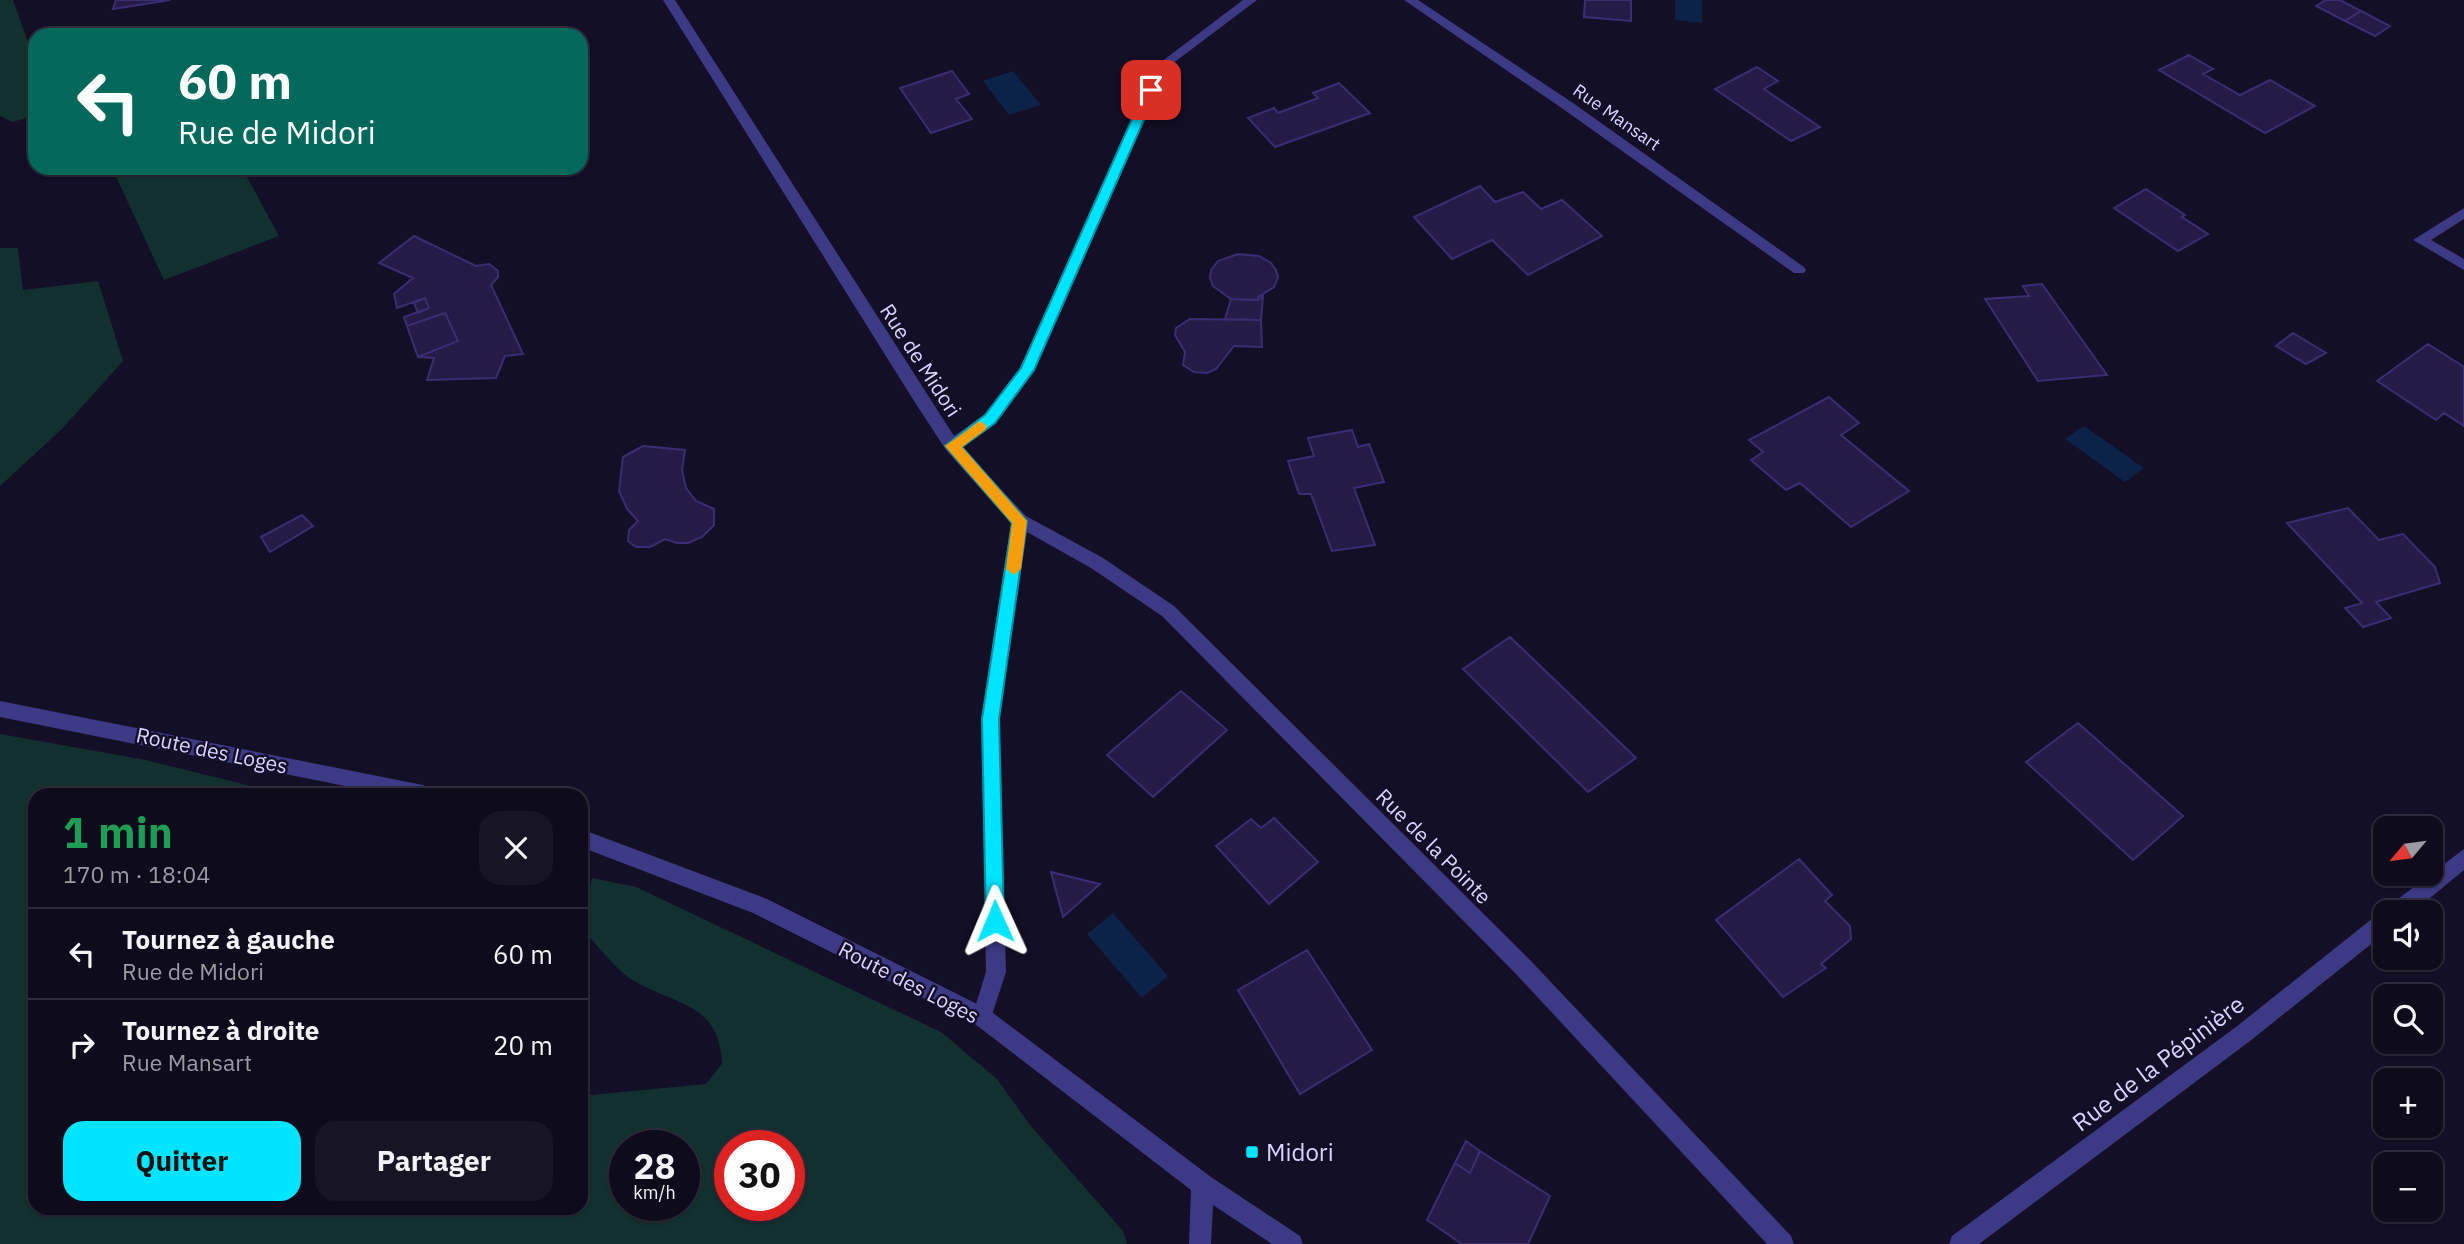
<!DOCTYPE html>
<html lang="fr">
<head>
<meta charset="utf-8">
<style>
	:root { --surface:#0e0b1c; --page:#171425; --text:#f1f3f6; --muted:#9b9ba3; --line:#2e2b3b; --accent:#00e5ff }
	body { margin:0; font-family:"IBM Plex Sans",sans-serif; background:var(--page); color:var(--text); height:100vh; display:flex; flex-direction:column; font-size:26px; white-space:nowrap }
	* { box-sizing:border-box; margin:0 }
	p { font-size:23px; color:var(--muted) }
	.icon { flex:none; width:38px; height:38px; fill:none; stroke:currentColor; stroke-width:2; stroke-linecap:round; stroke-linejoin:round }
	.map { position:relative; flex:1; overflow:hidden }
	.side { position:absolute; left:28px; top:788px; width:560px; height:427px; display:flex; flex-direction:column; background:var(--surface); border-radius:21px; box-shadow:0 2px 5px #0004,0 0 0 2px var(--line) }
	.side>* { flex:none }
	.top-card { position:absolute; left:28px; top:28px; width:560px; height:147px; border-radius:21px; box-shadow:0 2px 5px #0004,0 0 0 2px var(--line); background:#00695c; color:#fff; overflow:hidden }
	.needle { width:46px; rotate:241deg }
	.tools { position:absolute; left:2373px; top:816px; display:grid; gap:14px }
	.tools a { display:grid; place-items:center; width:70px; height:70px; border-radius:14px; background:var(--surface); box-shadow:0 2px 5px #0004,0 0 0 2px var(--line); font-size:35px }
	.speed { position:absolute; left:609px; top:1130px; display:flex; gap:14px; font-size:35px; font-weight:700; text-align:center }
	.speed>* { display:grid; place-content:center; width:91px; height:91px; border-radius:50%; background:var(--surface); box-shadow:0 2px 5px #0004,0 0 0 2px var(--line); line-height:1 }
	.speed small { font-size:18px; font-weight:400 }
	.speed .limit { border:10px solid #d22; background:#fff; color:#111 }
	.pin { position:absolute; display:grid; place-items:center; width:60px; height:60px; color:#fff; margin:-30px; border-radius:14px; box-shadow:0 4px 10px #0006 }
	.me { position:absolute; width:77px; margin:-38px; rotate:359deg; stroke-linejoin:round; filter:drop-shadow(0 0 5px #0008) }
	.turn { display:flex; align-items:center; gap:24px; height:147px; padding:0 35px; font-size:32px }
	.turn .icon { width:91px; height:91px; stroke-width:2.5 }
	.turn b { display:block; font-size:49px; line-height:60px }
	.round { display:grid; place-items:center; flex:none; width:74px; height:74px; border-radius:21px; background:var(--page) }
	.headline { display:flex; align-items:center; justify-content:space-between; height:119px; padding:0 35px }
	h1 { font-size:42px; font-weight:800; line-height:52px; color:#1e9e55 }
	.button { display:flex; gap:14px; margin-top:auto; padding:14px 35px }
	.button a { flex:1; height:80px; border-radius:21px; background:var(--accent); color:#111; font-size:28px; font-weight:800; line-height:80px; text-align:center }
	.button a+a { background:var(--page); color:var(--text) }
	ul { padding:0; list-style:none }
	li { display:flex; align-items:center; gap:21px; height:91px; padding:0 35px; border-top:2px solid var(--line) }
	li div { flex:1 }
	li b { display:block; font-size:26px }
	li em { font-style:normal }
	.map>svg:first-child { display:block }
</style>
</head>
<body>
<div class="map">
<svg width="2464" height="1244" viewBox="0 0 2464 1244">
	<rect width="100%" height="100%" fill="#130f26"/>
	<path fill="#12302f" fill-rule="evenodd" d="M0 0H13L35 62V115L13 122 0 116Z
		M112 168H242L279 236 164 280Z
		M0 248H18L23 290 98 281 123 361 62 429 0 486Z
		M0 734 146 760 283 794H35V1208H581V1096L706 1084 722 1064C719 1003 678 1006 636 982 618 973 597 944 582 929L592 878 636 887 941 1032 997 1079 1030 1125 1123 1231 1127 1244H0ZM684 1146V1206H625V1146ZM730 1146H789V1206H730Z"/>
	<path fill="#0c2248" d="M1675 0H1702V23L1675 20Z
		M1013 71 1041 105 1009 115 983 81Z
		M2084 426 2144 468 2125 482 2065 439Z
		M1113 913 1168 976 1142 998 1087 934Z"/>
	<path fill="#241b47" stroke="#3b2d73" stroke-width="2" d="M116 0H170L113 9Z
		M1585 0H1631V21L1584 17Z
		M2340 0 2361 11 2345 21 2316 6 2326 0Z
		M2361 11 2390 26 2375 36 2345 21Z
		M2189 55 2213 69 2203 74 2240 95 2270 80 2315 106 2265 133 2159 70Z
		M1757 67 1778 81 1764 89 1820 127 1791 141 1715 89Z
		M952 71 969 94 956 99 972 119 931 133 900 88Z
		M1339 83 1370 113 1275 147 1248 118 1274 108 1278 113 1318 98 1313 93Z
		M1480 186 1495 202 1523 192 1541 209 1562 200 1602 236 1528 275 1492 240 1452 259 1414 217Z
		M2146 189 2185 215 2182 217 2208 234 2178 251 2114 208Z
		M414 236 476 266 489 264 498 271V277L491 285 523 354 505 356 496 378 427 380 434 358 418 357 458 341 445 313 407 326 404 317 429 308 425 298 397 308 394 294 413 278 379 263Z
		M1238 254 1259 256 1271 263 1276 270 1278 277 1274 287 1258 297V300L1231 299 1213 286 1210 278 1211 270 1218 261Z
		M2042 284 2107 375 2038 381 1985 299 2029 296 2023 286Z
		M1263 296 1261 320 1225 319 1231 299 1258 300Z
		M425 298 429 308 418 313 414 303Z
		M445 313 458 341 418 357 407 326Z
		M1190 319 1261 320 1262 347 1234 346 1216 369 1207 373 1194 372 1183 365 1185 352 1175 335 1176 328Z
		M2293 333 2326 353 2306 364 2276 346Z
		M2428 344 2464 367V426L2444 413 2436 420 2377 381Z
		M1829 397 1859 423 1841 435 1909 491 1851 527 1800 483 1786 490 1751 460 1763 452 1749 440Z
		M1352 430 1358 447 1369 444 1384 482 1354 488 1375 545 1332 551 1311 494H1299L1288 461 1314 456 1308 438Z
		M643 446 685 450 682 470 686 488 696 501 714 509V525L702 537 688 543H677L665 539 650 547H636L628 541 629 530 638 521 627 509 619 491 623 457Z
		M2348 508 2379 540 2403 534 2435 567 2440 583 2376 602 2391 618 2363 627 2345 608 2362 603 2287 523Z
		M302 515 313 526 270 552 261 537Z
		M1510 637 1636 758 1588 792 1463 669Z
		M1181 691 1227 730 1153 797 1107 755Z
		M2078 723 2183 816 2133 860 2026 762Z
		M1274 818 1318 862 1269 904 1216 846 1251 819 1261 828Z
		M1799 859 1832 895 1825 901 1850 926 1851 939 1821 964 1826 968 1783 997 1716 920Z
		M1051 872 1100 884 1063 917Z
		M1307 950 1372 1050 1300 1094 1238 990Z
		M1466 1141 1480 1151 1470 1173 1455 1163Z
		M1480 1151 1550 1196 1528 1244H1462L1427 1220 1455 1163 1470 1173Z"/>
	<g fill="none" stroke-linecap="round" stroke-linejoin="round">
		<path fill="#3d3a85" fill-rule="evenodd" d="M663 0H675L954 436 984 415 1020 368 1157 65 1243 0H1257L1168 67 1035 370 996 423 962 447 1026 516 1103 558 1174 606 1530 960 1791 1236 1794 1244H1767L1516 974 1162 616 1091 568 1027 532 999 719 1006 972 989 1024 982 1027 975 1024 972 1017 986 972 981 719 1011 523 946 450 914 401Z
			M1404 0H1418L1573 103 1804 267 1806 270 1804 273H1794L1563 109Z
			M2464 208V219L2431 240 2464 259V270L2413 240Z
			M2464 849V870L2413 912H2387L2390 905Z
			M2385 911V933L2250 1041 1979 1244H1949L1952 1236 2236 1027 2378 914Z"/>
		<path fill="#3d3a85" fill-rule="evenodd" d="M0 701 423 785 430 788 433 794H385L0 717Z
			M581 829 767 899 989 1010 1211 1177 1300 1236 1303 1244H1272L1213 1205 1211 1244H1189L1191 1190 975 1024 753 913 581 847Z"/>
	</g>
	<path fill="#00e5ff" stroke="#0095a6" stroke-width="2" d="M1151 87 1157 90 1034 370 995 423 962 447 1027 521 999 719 1004 921 1001 927 995 930 988 927 986 921 982 719 1012 523 945 446 985 415 1021 368 1145 90Z"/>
	<path fill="#f59e0b" d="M980 421 987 426 985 430 962 447 1027 521 1021 569 1014 575 1006 569 1012 523 945 446Z"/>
	<rect fill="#00e5ff" stroke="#130f26" stroke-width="2.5" x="1245" y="1145" width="14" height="14" rx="3.5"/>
	<g text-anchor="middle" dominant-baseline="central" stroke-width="5" stroke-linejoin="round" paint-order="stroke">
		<g font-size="18" fill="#d9d4ff" stroke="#130f26">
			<text transform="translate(1617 117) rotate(35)">Rue Mansart</text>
		</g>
		<g font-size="21" fill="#d9d4ff" stroke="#130f26">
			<text transform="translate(921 360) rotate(57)">Rue de Midori</text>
			<text transform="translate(212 750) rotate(12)">Route des Loges</text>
			<text transform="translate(1434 846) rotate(45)">Rue de la Pointe</text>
			<text transform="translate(909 982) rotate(27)">Route des Loges</text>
		</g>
		<g font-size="24" fill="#d9d4ff" stroke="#130f26">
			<text transform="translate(2158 1063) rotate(-37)">Rue de la Pépinière</text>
		</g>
		<g font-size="24" fill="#d9d4ff" stroke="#130f26" text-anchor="start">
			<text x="1266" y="1152">Midori</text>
		</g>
	</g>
</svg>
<div class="tools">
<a><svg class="needle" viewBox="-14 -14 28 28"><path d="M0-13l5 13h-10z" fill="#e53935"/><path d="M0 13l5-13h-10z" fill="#9b9ba3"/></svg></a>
<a><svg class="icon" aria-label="sound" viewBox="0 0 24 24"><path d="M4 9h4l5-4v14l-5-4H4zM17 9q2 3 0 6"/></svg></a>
<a><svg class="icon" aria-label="search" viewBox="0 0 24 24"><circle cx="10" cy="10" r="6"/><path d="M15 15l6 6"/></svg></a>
<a>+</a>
<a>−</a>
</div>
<div class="speed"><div>28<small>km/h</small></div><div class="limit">30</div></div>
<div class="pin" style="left:1151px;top:90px;background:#d93025"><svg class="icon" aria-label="arrive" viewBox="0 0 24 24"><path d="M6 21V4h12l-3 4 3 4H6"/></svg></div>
<svg class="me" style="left:995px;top:921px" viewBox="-20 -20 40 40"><path d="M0-17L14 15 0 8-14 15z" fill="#00e5ff" stroke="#fff" stroke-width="4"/></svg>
<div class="top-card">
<div class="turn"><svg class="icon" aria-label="left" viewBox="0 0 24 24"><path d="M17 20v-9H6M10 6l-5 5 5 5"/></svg><div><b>60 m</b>Rue de Midori</div></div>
</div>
<section class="side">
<div class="headline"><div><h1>1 min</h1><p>170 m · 18:04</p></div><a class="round"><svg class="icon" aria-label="close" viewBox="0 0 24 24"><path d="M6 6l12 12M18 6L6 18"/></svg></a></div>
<ul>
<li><svg class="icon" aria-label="left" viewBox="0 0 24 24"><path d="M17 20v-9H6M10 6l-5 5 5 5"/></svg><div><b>Tournez à gauche</b><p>Rue de Midori</p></div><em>60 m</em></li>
<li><svg class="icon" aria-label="right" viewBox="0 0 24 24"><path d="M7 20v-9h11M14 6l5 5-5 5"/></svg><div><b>Tournez à droite</b><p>Rue Mansart</p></div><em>20 m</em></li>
</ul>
<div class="button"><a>Quitter</a><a>Partager</a></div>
</section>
</div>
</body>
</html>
